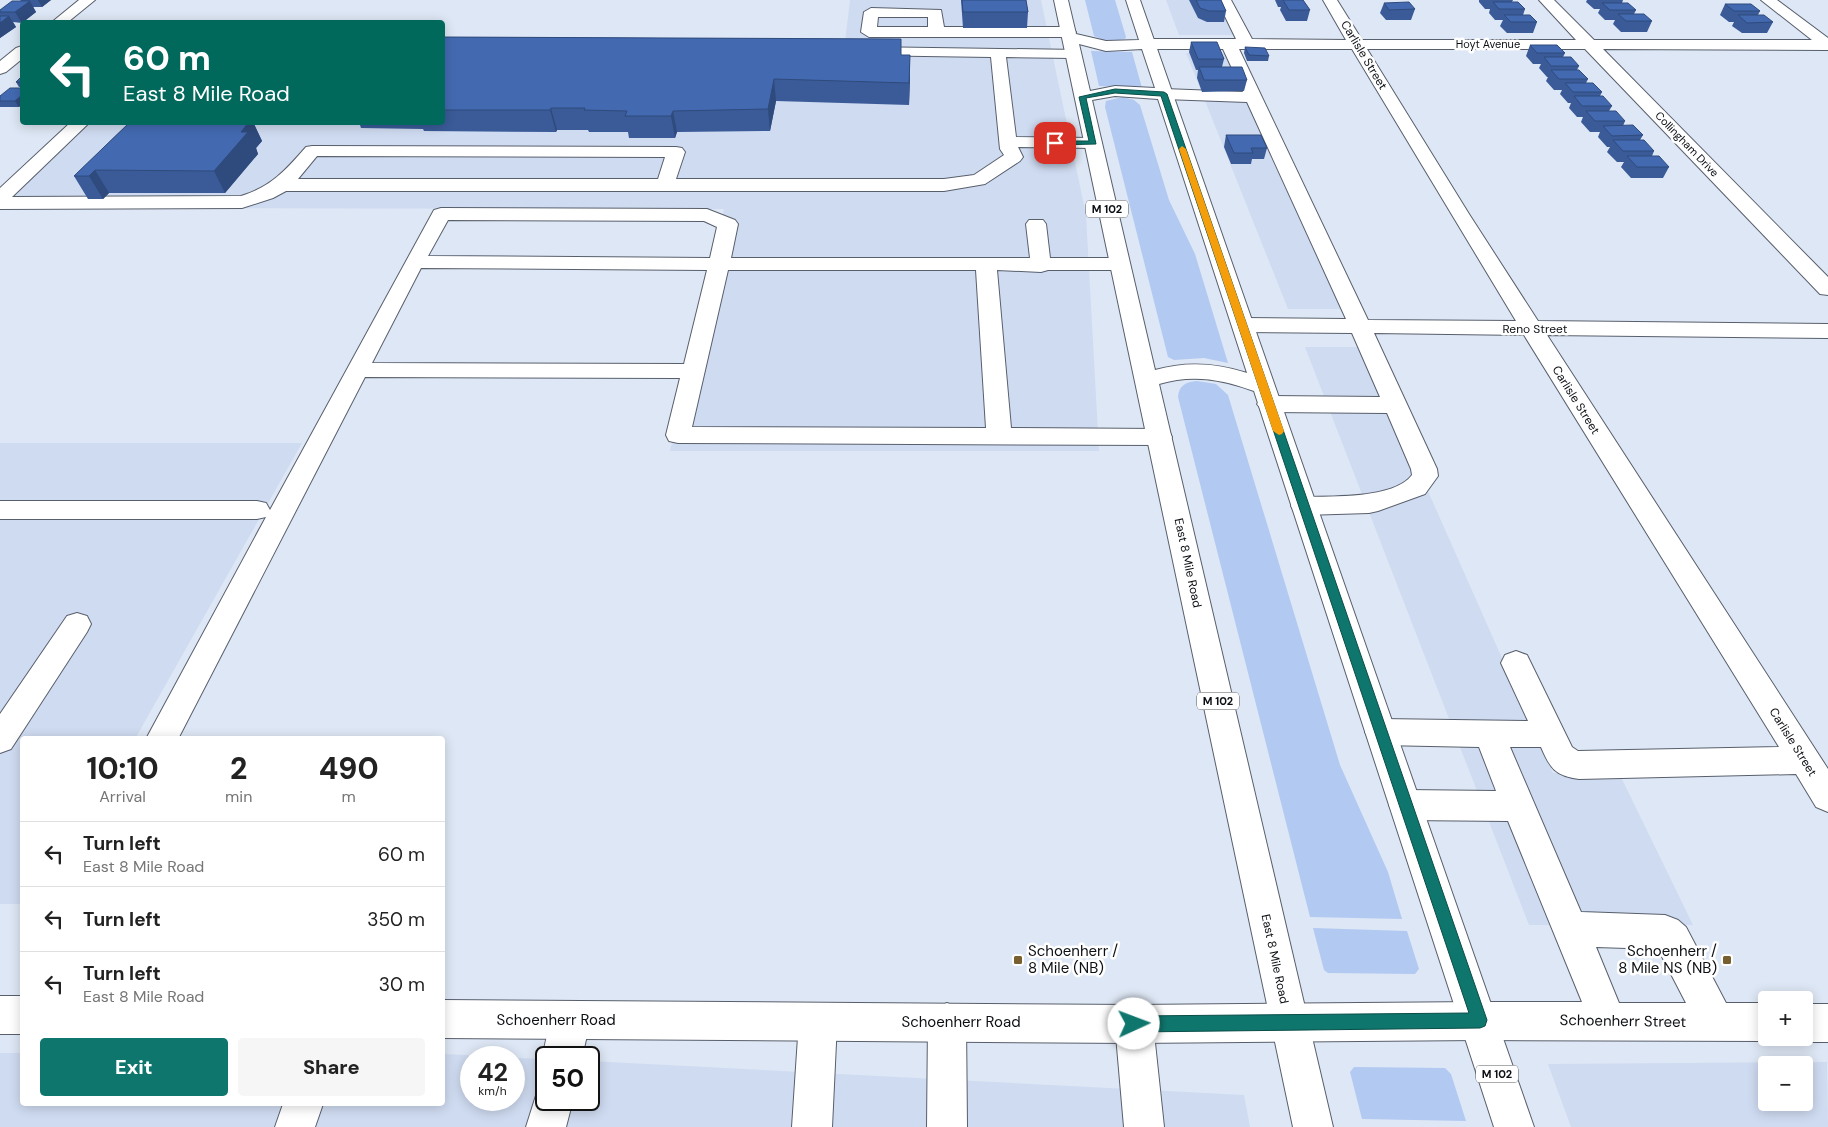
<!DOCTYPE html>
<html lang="en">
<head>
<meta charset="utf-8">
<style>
	:root { --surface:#fff; --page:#f6f6f6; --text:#222; --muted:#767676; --line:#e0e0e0; --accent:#0f766e }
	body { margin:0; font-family:"DM Sans",sans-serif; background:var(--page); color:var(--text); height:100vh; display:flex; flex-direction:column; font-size:19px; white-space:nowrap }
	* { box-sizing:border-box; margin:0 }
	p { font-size:16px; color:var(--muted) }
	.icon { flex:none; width:28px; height:28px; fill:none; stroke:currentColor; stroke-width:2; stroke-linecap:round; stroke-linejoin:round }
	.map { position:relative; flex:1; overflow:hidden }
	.details { position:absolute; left:20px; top:736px; width:425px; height:370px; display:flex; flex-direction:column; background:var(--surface); border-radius:5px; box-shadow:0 2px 12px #0003 }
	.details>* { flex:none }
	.banner { position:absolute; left:20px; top:20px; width:425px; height:105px; border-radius:5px; box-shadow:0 2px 12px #0003; background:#00695c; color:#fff; overflow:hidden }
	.controls { position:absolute; left:1758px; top:991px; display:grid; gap:10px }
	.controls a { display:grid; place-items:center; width:55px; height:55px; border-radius:5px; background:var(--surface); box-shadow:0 2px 12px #0003; font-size:25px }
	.speed { position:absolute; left:460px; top:1046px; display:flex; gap:10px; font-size:25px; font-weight:700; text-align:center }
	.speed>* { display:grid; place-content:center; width:65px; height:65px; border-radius:50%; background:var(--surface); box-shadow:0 2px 12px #0003; line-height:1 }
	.speed small { font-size:12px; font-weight:400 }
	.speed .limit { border:2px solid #111; border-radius:8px; background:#fff; color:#111 }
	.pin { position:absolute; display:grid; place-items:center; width:42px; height:42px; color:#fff; margin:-21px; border-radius:10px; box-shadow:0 2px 8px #0006 }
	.me { position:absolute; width:55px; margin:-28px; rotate:88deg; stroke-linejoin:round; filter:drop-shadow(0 0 4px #0008) }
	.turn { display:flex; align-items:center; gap:18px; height:105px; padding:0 20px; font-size:22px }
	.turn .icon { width:65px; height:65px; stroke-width:2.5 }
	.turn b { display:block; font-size:35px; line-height:42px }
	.eta { display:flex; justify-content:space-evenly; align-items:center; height:85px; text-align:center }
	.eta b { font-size:30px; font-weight:800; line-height:35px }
	.cta { display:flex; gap:10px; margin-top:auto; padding:10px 20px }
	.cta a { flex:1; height:58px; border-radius:5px; background:var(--accent); color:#fff; font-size:20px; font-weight:800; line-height:58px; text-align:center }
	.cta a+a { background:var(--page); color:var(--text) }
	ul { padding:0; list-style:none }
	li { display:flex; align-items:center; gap:15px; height:65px; padding:0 20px; border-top:1px solid var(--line) }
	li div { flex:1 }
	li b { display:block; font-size:19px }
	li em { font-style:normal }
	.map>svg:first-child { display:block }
</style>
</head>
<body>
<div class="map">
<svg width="1828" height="1127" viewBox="0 0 1828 1127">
	<rect width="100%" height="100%" fill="#dee7f5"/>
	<path fill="#cfdbf1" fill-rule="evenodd" d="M850 0H1041L1086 215 1099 451H670L724 209 0 208 74 123 442 122 845 42Z
		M1166 0H1218L1235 35H1179Z
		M1186 53H1228L1344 309H1288Z
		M1305 347H1364L1553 773H1619L1693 925H1529Z
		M0 443H302L135 739H22V904H0Z
		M0 1053H22V1104H442L443 1054 510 1057 471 1058V1100H514V1058L546 1059V1100H589V1061L1244 1095 1250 1127H0Z
		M1827 1062 1828 1127H1571L1548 1064ZM1766 1065H1804V1102H1766Z"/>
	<path fill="#b2c9f2" d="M1085 0H1115L1126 37 1125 39 1107 42 1094 36Z
		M1091 51 1132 52 1142 88 1099 86Z
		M1123 97 1134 100 1140 105 1169 200 1195 254 1228 363 1204 358 1174 360 1168 357 1105 107 1106 101Z
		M1197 381 1216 384 1228 395 1340 765 1388 872 1402 919 1310 917 1178 397C1179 385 1186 382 1197 381Z
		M1313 928 1407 931 1419 969 1415 974 1328 973 1324 970Z
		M1354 1067 1445 1068 1451 1074 1466 1121 1362 1119 1350 1072Z"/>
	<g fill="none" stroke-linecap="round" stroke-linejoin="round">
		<g stroke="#585f6c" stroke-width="2">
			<path id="minor" d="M79 0H95L68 22H52Z
				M1217 0H1231L1252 39 1346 40 1323 0H1337L1362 40H1576L1539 0H1554L1594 40H1812L1761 0H1777L1828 38V50L1603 49 1828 277V295L1820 294 1585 49H1367L1469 214 1538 321 1828 324V338L1547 335 1828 769V812L1816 807 1796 774 1579 779C1555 776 1550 768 1541 747H1510L1581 912 1665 915 1678 920 1686 927 1726 1003H1766V1038H1774L1766 1041 1480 1040 1467 1034 1461 1021 1467 1008 1480 1002H1582L1508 821 1406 820 1394 815 1389 805 1394 795 1406 790 1496 791 1479 747 1381 745 1370 741 1365 732 1370 723 1381 719 1528 721 1501 663 1505 655 1516 651 1527 655 1572 747 1578 751 1779 747 1524 335 1374 333 1437 469 1438 476 1425 494 1378 511 1369 513 1304 515 1295 513 1291 506 1295 499 1304 497C1332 496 1394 499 1412 475L1411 469 1387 413 1269 412 1261 409 1257 404 1261 399 1269 396 1380 397 1352 333 1243 332 1235 330 1232 325 1235 320 1243 318 1346 319 1247 102 1164 99 1158 98 1156 94 1158 90 1164 89 1243 92 1223 49H1147L1139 44 1147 39H1236ZM1239 49H1352L1516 321 1368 320ZM1596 947 1658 949 1686 1003H1619Z
				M871 8 941 10 944 27H1068L1076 32 1068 37H869L861 32 864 12ZM878 17H928V27H877Z
				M22 46V59L6 72 0 74V61L16 48Z
				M864 47 1079 50 1081 53 1073 58 1006 57 1016 137 1093 138 1099 139 1102 143 1099 147 1093 148 1018 147 1023 157 1020 161 985 184 944 191H286L273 198 242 208 0 209V188L71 122H90L12 197 241 196C271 187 286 170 306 147L312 146 676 147 682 148 685 152 676 179H944L974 175 1004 155 1000 149 991 57 858 55 856 52ZM317 156 665 157 658 179H298Z
				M441 208 707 209 735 220 738 224 731 258H1030L1026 224 1029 220H1043L1046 224 1050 258H1120L1127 260 1130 264 1127 268 1120 270H1048L1041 272 997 270 1011 428 1160 429 1169 431 1172 437 1169 443 1160 445 678 443 669 441 666 435 680 378 365 377 178 739H146L266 517 257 519H0V501H257L266 503 270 510 434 210ZM448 220 704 221 717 227 710 258 428 256ZM421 268 707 270 684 364 372 363ZM728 270H976L986 428 692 427Z
				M77 613 87 616 91 624 87 632 11 749 0 753V714L67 616Z
				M571 1002 584 1008 590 1021 582 1058H546V1067C539 1050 551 1024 558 1008Z
				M818 1003 831 1009 837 1022 832 1127H792L799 1022 805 1009Z
				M947 1003 960 1009 966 1022 967 1127H927L928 1022 934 1009Z
				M1804 1004H1828V1042H1804L1793 1038H1804Z
				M1134 1005 1147 1011 1153 1024 1164 1127H1124L1115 1024 1121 1011Z
				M546 1083V1100H573L566 1127H526L539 1086Z
				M283 1104H323L315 1127H275Z"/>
		</g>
		<g stroke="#585f6c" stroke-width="2">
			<path id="major" d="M0 996H22V1034H0Z
				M442 1000 1134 1005 1480 1002 1493 1008 1499 1021 1493 1034 1480 1040 1134 1043 442 1038Z"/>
		</g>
		<g stroke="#585f6c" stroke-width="2">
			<path id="highway" d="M1054 0H1068L1076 34 1106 41 1139 40 1126 0H1140L1534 1127H1494L1254 391C1221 379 1192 374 1159 384L1333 1127H1293ZM1079 44 1106 51 1142 49 1155 88 1115 86 1090 91ZM1115 96 1158 99 1247 373C1216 363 1187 361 1155 370L1092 100Z"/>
		</g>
		<use href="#minor" fill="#fff" fill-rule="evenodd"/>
		<use href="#major" fill="#fff" fill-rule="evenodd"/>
		<use href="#highway" fill="#fff" fill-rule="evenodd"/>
	</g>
	<path fill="#3a5b98" d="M20 0H51L42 7H33L36 12 22 23 13 22 16 27 0 38V10L21 1Z
		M961 0H1026L1028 12 1027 28H963Z
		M1189 0H1221L1226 11 1224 22H1207L1198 18Z
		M1275 0H1303L1310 10 1307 21H1286L1280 10 1281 7H1278Z
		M1479 0H1513L1512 2 1525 9 1523 15 1537 22 1533 33H1507L1500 26 1503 20H1495L1489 13 1490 9H1485L1479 2Z
		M1587 0H1623L1622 3 1636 10 1634 14 1652 21 1647 32H1621L1613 24 1615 20H1605L1598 13 1600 9H1594L1586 2Z
		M1384 3 1415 9 1411 20H1386L1380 13Z
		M1725 4 1760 11 1758 15 1773 22 1767 33H1742L1732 26 1734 22H1729L1720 15Z
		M442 37 901 39V55L910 76 909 105 776 101 770 131 677 132 675 138H629L628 132H589L588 130H557L556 132 424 131 423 129 361 128 359 122H442Z
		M1191 42 1224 59 1222 67 1247 80 1244 91 1202 92 1197 78 1198 70H1196L1189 52Z
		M1530 45 1565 53 1563 57 1579 66 1577 70 1588 79 1586 83 1602 92 1600 96 1612 106 1609 111 1625 121 1623 126 1643 135 1640 140 1654 151 1652 156 1669 167 1663 178H1631L1621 167 1624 162H1617L1607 152 1610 147H1607L1598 137 1600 132H1590L1581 122 1583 117H1577L1569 108 1571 103H1568L1560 94 1562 90H1554L1546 81 1548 77H1547L1539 68 1541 64H1533L1526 56Z
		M1245 47 1269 56 1268 61H1247L1244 53Z
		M22 76V87H19L16 82Z
		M22 88V104L19 107H0V96Z
		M130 122H253L262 141 256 148 258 154 225 193H109L103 199H88L74 176Z
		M1226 135 1267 148 1264 159H1252L1251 164H1231L1224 147Z"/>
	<path fill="#2f4a7c" d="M38 0H51L42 7Z
		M30 1 36 12 22 23 15 12Z
		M9 16 16 27 0 38V23Z
		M910 55V76L909 105V83Z
		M774 79 776 101 770 131 768 109Z
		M22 95V104L19 107 15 101Z
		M551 108 557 130 556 132 550 110Z
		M673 111 677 132 675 138 671 116Z
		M249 122H253L262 141 256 148 258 154 225 193 214 171 241 132Z
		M95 170 109 193 103 199 89 176Z"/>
	<path fill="#436ab1" stroke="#2f4a7c" d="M962 0H1026L1028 12H963Z
		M1196 0H1221L1226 11H1209L1200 8Z
		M1283 0H1303L1310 10H1289Z
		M12 1H30L15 12H0V10Z
		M1409 2 1415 9 1389 10 1384 3Z
		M1493 2H1518L1525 9H1499Z
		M1602 3H1628L1636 10H1610Z
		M1725 4H1751L1760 11H1734Z
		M1618 14H1644L1652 21H1626Z
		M1504 15H1530L1537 22H1511Z
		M1738 15H1764L1773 22 1747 23Z
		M0 16H9L0 23Z
		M442 37 901 39V55H910L909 83 774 79 768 109 673 111 671 116H625L627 111 584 110 585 108H551L550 110H442Z
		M1191 42H1217L1224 59H1198Z
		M1530 45H1557L1565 53H1537Z
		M1245 47 1265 48 1269 56 1249 55Z
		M1544 57H1571L1579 66H1551Z
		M1199 67H1242L1247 80H1204Z
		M1551 70H1579L1588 79H1559Z
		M22 76V82H16Z
		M1565 83H1593L1602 92H1573Z
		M10 88H22V95L15 101H0V96Z
		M1574 96H1603L1612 106H1582Z
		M1586 111H1616L1625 121H1595Z
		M130 122H249L241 132H248L214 171 95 170 89 176H74Z
		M1633 125 1643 135 1612 136 1603 126Z
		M1226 135H1261L1267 148H1251L1253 153H1234Z
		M1613 140H1644L1654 151H1623Z
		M1627 156H1659L1669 167H1637Z"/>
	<path fill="#0f766e" stroke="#0a4d48" d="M1115 89 1164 92 1167 94 1487 1020 1485 1026 1480 1028 1134 1032 1128 1029 1126 1024 1128 1018 1134 1016 1469 1013 1161 96 1115 93 1086 98 1096 144 1055 145 1051 143 1055 141H1089L1079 97Z"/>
	<path fill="#f59e0b" d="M1182 146 1186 149 1284 431 1282 434 1279 435 1273 431 1179 149Z"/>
	<g fill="#785f30" stroke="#fff" stroke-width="2">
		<rect x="1013" y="955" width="10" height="10" rx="2.5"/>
		<rect x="1722" y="955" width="10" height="10" rx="2.5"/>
	</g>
	<g text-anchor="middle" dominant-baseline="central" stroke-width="5" stroke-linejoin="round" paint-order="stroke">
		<g font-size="11" fill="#0c0f13" stroke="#fff">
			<text x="1488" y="44">Hoyt Avenue</text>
			<text transform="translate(1687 144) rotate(46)">Collingham Drive</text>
		</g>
		<g fill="#fff" stroke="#55575a" stroke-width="1">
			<rect x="1086" y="200.5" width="42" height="17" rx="4"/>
			<rect x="1197" y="692.5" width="42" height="17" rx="4"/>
			<rect x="1476" y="1065.5" width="42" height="17" rx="4"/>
		</g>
		<g font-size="11" font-weight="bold" fill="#0c0f13">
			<text x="1107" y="209">M 102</text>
			<text x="1218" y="701">M 102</text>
			<text x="1497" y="1074">M 102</text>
		</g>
		<g font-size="12" fill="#0c0f13" stroke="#fff">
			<text transform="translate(1364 55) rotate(59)">Carlisle Street</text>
			<text x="1535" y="329">Reno Street</text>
			<text transform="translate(1576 400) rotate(58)">Carlisle Street</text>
			<text transform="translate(1188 563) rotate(78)">East 8 Mile Road</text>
			<text transform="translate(1793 742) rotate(58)">Carlisle Street</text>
			<text transform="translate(1275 959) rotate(78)">East 8 Mile Road</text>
		</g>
		<g font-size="15" fill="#0c0f13" stroke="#fff" text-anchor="start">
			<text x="1028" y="951">Schoenherr /<tspan x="1028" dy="17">8 Mile (NB)</tspan></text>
			<text x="1717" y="951" text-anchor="end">Schoenherr /<tspan x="1717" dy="17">8 Mile NS (NB)</tspan></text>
		</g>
		<g font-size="15" fill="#0c0f13" stroke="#fff">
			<text x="556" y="1020">Schoenherr Road</text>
			<text transform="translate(1623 1021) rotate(1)">Schoenherr Street</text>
			<text x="961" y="1022">Schoenherr Road</text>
		</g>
	</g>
</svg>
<div class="controls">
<a>+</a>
<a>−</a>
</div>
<div class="speed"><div>42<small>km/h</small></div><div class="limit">50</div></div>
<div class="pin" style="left:1055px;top:143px;background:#d93025"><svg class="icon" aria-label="arrive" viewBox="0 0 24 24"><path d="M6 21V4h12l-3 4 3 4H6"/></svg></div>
<svg class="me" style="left:1134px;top:1024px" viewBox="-20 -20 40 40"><circle r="19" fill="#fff"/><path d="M0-13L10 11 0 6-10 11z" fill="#0f766e"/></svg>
<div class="banner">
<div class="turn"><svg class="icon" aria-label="left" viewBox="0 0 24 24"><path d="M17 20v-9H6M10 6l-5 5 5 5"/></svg><div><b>60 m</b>East 8 Mile Road</div></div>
</div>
<section class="details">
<div class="eta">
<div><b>10:10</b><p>Arrival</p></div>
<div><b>2</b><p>min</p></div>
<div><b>490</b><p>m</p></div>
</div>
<ul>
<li><svg class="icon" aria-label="left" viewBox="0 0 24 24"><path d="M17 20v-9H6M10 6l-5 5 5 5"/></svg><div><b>Turn left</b><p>East 8 Mile Road</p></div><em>60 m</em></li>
<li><svg class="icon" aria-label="left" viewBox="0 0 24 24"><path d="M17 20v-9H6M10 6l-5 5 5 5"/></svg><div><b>Turn left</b></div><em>350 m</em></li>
<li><svg class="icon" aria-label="left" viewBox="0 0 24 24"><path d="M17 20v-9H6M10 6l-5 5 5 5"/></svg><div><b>Turn left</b><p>East 8 Mile Road</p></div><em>30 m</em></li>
</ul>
<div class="cta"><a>Exit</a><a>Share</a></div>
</section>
</div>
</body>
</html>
